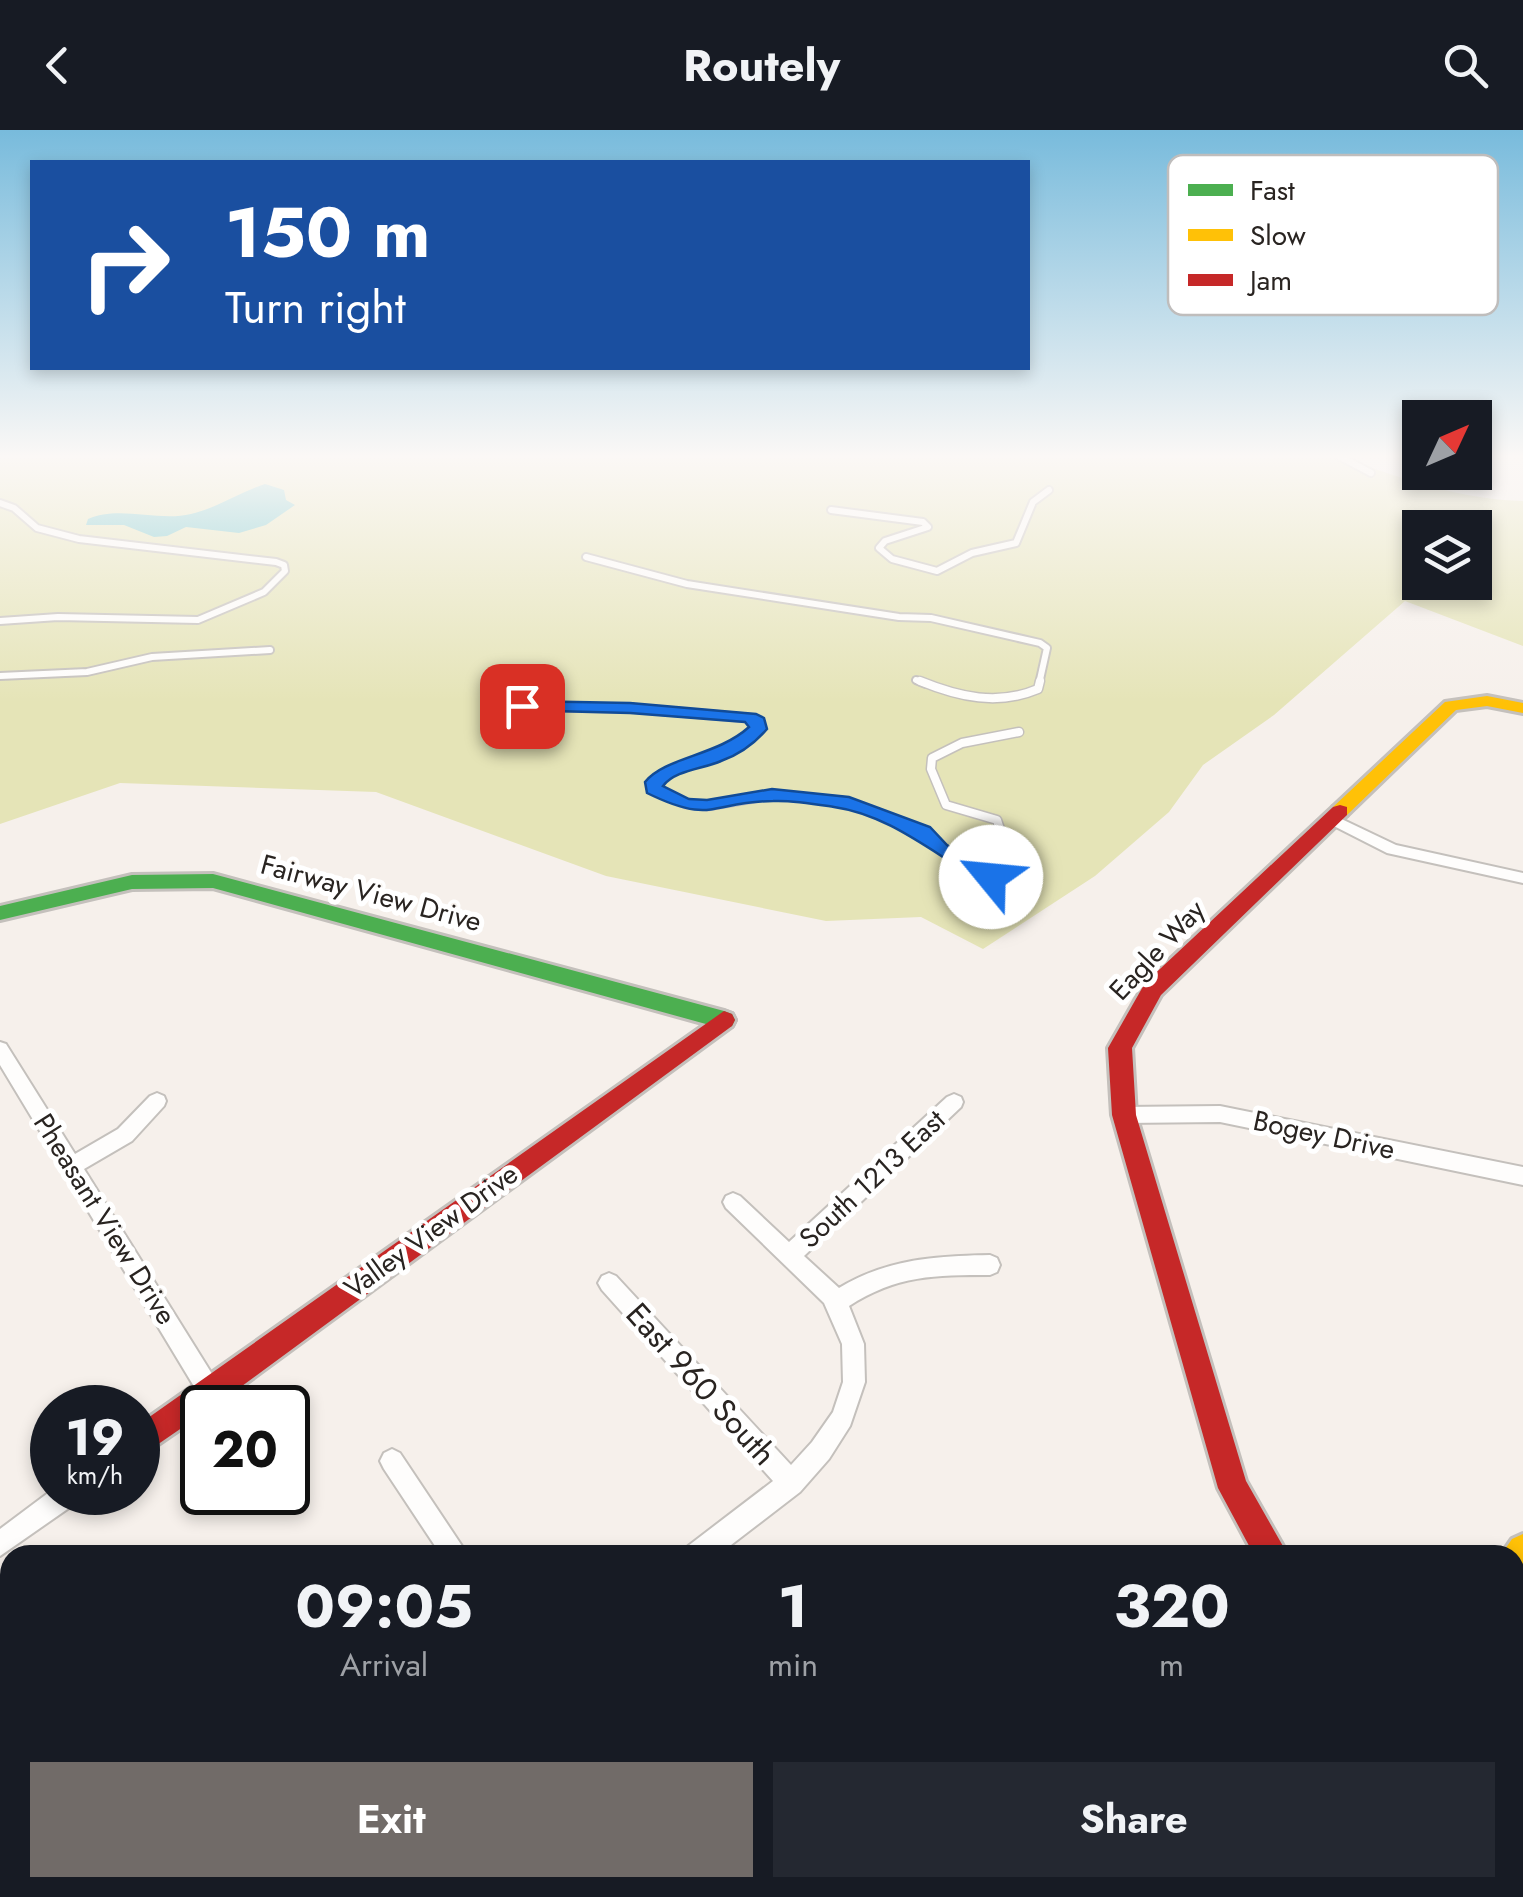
<!DOCTYPE html>
<html lang="en">
<head>
<meta charset="utf-8">
<style>
	:root { --surface:#171b24; --page:#242831; --text:#f1f3f6; --muted:#9ea1a6; --accent:#716b68 }
	body { margin:0; font-family:Jost,sans-serif; background:var(--page); color:var(--text); height:100vh; display:flex; flex-direction:column; font-size:38px; white-space:nowrap }
	* { box-sizing:border-box; margin:0 }
	p { font-size:32px; color:var(--muted) }
	.icon { flex:none; width:55px; height:55px; fill:none; stroke:currentColor; stroke-width:2; stroke-linecap:round; stroke-linejoin:round }
	.map { position:relative; flex:1; overflow:hidden }
	.drawer { position:absolute; left:0px; top:1415px; width:1525px; height:352px; display:flex; flex-direction:column; background:var(--surface); border-radius:30px 30px 0 0; box-shadow:0 5px 15px #0003 }
	.drawer>* { flex:none }
	.hud { position:absolute; left:30px; top:30px; width:1000px; height:210px; border-radius:0px; box-shadow:0 5px 15px #0003; background:#1a4fa0; color:#fff; overflow:hidden }
	.needle { width:65px; rotate:46deg }
	.tools { position:absolute; left:1402px; top:270px; display:grid; gap:20px }
	.tools a { display:grid; place-items:center; width:90px; height:90px; border-radius:0px; background:var(--surface); box-shadow:0 5px 15px #0003; font-size:50px }
	.speed { position:absolute; left:30px; top:1255px; display:flex; gap:20px; font-size:50px; font-weight:700; text-align:center }
	.speed>* { display:grid; place-content:center; width:130px; height:130px; border-radius:50%; background:var(--surface); box-shadow:0 5px 15px #0003; line-height:1 }
	.speed small { font-size:25px; font-weight:400 }
	.speed .limit { border:5px solid #111; border-radius:15px; background:#fff; color:#111 }
	.pin { position:absolute; display:grid; place-items:center; width:85px; height:85px; color:#fff; margin:-42px; border-radius:20px; box-shadow:0 5px 15px #0006 }
	.me { position:absolute; width:110px; margin:-55px; rotate:298deg; stroke-linejoin:round; filter:drop-shadow(0 0 8px #0008) }
	.turn { display:flex; align-items:center; gap:35px; height:210px; padding:0 30px; font-size:45px }
	.turn .icon { width:130px; height:130px; stroke-width:2.5 }
	.turn b { display:block; font-size:70px; line-height:85px }
	.eta { display:flex; justify-content:space-evenly; align-items:center; height:170px; text-align:center }
	.eta b { font-size:60px; font-weight:700; line-height:70px }
	.cta { display:flex; gap:20px; margin-top:auto; padding:20px 30px }
	.cta a { flex:1; height:115px; border-radius:0px; background:var(--accent); color:#fff; font-size:40px; font-weight:700; line-height:115px; text-align:center }
	.cta a+a { background:var(--page); color:var(--text) }
	header { display:flex; justify-content:space-between; align-items:center; height:130px; padding:0 30px; background:var(--surface); font-size:45px; font-weight:700 }
	.map>svg:first-child { display:block }
</style>
</head>
<body>
<header><svg class="icon" aria-label="back" viewBox="0 0 24 24"><path d="M15 5l-7 7 7 7"/></svg>Routely<svg class="icon" aria-label="search" viewBox="0 0 24 24"><circle cx="10" cy="10" r="6"/><path d="M15 15l6 6"/></svg></header>
<div class="map">
<svg width="1523" height="1767" viewBox="0 0 1523 1767">
	<rect width="100%" height="100%" fill="#f6f0eb"/>
	<path fill="#e5e4b7" fill-rule="evenodd" d="M0 325H1344L1350 331C1406 349 1463 370 1523 371V516L1405 471 1274 585 1203 635 1169 682 1095 746 983 819 921 787 826 791 606 746 376 662 120 653 0 694ZM1420 398H1475V452H1420Z
		M819 1758H1138L1144 1767H823Z"/>
	<path fill="#70c5cb" d="M265 354 284 360 286 370 295 375 266 395 239 403 186 397 167 406 154 407 124 395H86L88 389C119 375 158 392 191 384 217 378 240 362 265 354Z"/>
	<g fill="none" stroke-linecap="round" stroke-linejoin="round">
		<g stroke="#c4c0bc" stroke-width="10">
			<path id="lane-far1" d="M1337 325 1371 343
				M0 373 14 378 37 398 79 409 276 432 284 435 285 441 264 462 198 490 58 487 0 491
				M831 380 923 392 928 397 885 411 879 418 892 429 937 441 972 423 1016 413 1033 372 1049 360
				M586 427 687 454 899 487 931 488 1040 513 1047 518 1039 554
				M0 546 87 542 152 527 270 520
				M916 550 926 554"/>
		</g>
		<g stroke="#c4c0bc" stroke-width="11">
			<path id="lane" d="M920 551C959 567 998 576 1038 559L1040 551
				M523 577 630 578 749 588 757 592 758 599C745 610 732 621 716 627 694 635 673 637 654 652V659L686 674 707 676 772 665 842 671 923 702 940 719 991 747 1008 743 1011 733 997 690 946 675 931 639 932 628 962 613 1019 602"/>
		</g>
		<g stroke="#c4c0bc" stroke-width="4">
			<path id="street" d="M1331 684 1396 715 1523 743V753L1387 723 1326 692V686Z
				M0 912 6 914 75 1024 118 999 150 966 157 963 164 966 166 971 164 976 132 1011 84 1039 217 1252 220 1260 217 1268 209 1271 201 1268 0 935Z
				M954 964 961 967 963 972 961 977 804 1126 839 1158C887 1129 935 1126 990 1125L997 1128 1000 1135 997 1142 990 1145C935 1145 897 1145 849 1176L864 1214 865 1252 850 1296 829 1329 800 1362 718 1425H685L688 1416 773 1351 602 1160 598 1153 602 1146 609 1143 616 1146 791 1335 812 1312 833 1282 843 1252 842 1214 824 1173 726 1078 723 1072 726 1066 733 1063 740 1066 789 1112 947 967Z
				M1220 976 1523 1037V1055L1220 992 1124 993 1117 991 1115 985 1117 979 1124 977Z
				M392 1319 400 1323 468 1425H441L384 1339 380 1331 384 1323Z
				M52 1360V1362H82L79 1371 0 1426V1399Z
				M89 1758H131L127 1767H85Z
				M758 1758H788L792 1767H762Z"/>
		</g>
		<g stroke="#c4c0bc" stroke-width="6">
			<path id="fast" d="M213 744 724 881 732 884 735 890 732 896 724 899 213 758 132 759 0 790V776L132 745Z
				M1434 1758H1476L1472 1767H1430Z"/>
		</g>
		<g stroke="#c4c0bc" stroke-width="6">
			<path id="slow" d="M1487 566 1523 573V583L1487 576 1456 580 1347 685H1333V677L1445 572Z
				M1523 1404V1443L1515 1446V1425H1501L1512 1409Z
				M1523 1657V1700L1515 1703V1660Z
				M1219 1758H1261L1257 1767H1215Z"/>
		</g>
		<g stroke="#c4c0bc" stroke-width="6">
			<path id="jam" d="M1340 675 1347 677V685L1161 865 1132 918 1136 985 1246 1351 1288 1425H1254L1218 1358 1112 985 1108 918 1145 853 1333 677Z
				M724 881 732 884 735 890 732 896 212 1278H202V1284L138 1328V1295Z"/>
		</g>
		<path stroke="#dad8d7" stroke-width="5" stroke-dasharray="15 8" stroke-linecap="butt" d="M670 1758 674 1767
			M687 1758 691 1767"/>
		<use href="#lane-far1" stroke="#fefdfc" stroke-width="6"/>
		<use href="#lane" stroke="#fefdfc" stroke-width="8"/>
		<use href="#street" fill="#fefdfc" fill-rule="evenodd"/>
		<use href="#fast" fill="#4caf50" fill-rule="evenodd"/>
		<use href="#slow" fill="#ffc107" fill-rule="evenodd"/>
		<use href="#jam" fill="#c62828" fill-rule="evenodd"/>
	</g>
	<linearGradient id="sky" x2="0" y2="1"><stop stop-color="#78bbdc"/><stop offset="0.57" stop-color="#fbf8f6"/><stop offset="1" stop-color="#fbf8f6" stop-opacity="0"/></linearGradient>
	<rect width="1523" height="573" fill="url(#sky)"/>
	<path fill="#1a73e8" stroke="#114b97" stroke-width="2.5" d="M522 571 630 573 756 584 764 588 767 599C755 613 738 625 721 631 703 639 675 640 663 656L689 669 707 670 772 659 849 667 930 697 947 715 1001 747 991 754 984 752C936 726 891 685 834 677 815 674 793 670 773 671 711 672 712 695 647 663L645 652C665 627 717 626 749 597L745 592 630 583 516 580 514 576Z"/>
	<g text-anchor="middle" dominant-baseline="central" stroke-width="10" stroke-linejoin="round" paint-order="stroke">
		<g font-size="28" fill="#292421" stroke="#fff">
			<text transform="translate(371 763) rotate(15)">Fairway View Drive</text>
			<text transform="translate(1157 820) rotate(-47)">Eagle Way</text>
			<text transform="translate(1324 1005) rotate(12)">Bogey Drive</text>
			<text transform="translate(872 1049) rotate(-43)">South 1213 East</text>
			<text transform="translate(105 1089) rotate(58)">Pheasant View Drive</text>
			<text transform="translate(431 1101) rotate(-36)">Valley View Drive</text>
		</g>
		<g font-size="32" fill="#292421" stroke="#fff">
			<text transform="translate(701 1254) rotate(48)">East 960 South</text>
		</g>
	</g>
	<rect x="1168" y="25" width="330" height="160" rx="15" fill="#fff" stroke="#bfbdbc" stroke-width="2.5"/>
	<rect x="1188" y="54" width="45" height="12" fill="#4caf50"/>
	<rect x="1188" y="99" width="45" height="12" fill="#ffc107"/>
	<rect x="1188" y="144" width="45" height="12" fill="#c62828"/>
	<g font-size="28" fill="#292421">
		<text x="1250" y="70">Fast</text>
		<text x="1250" y="115">Slow</text>
		<text x="1250" y="160">Jam</text>
	</g>
</svg>
<div class="tools">
<a><svg class="needle" viewBox="-14 -14 28 28"><path d="M0-13l5 13h-10z" fill="#e53935"/><path d="M0 13l5-13h-10z" fill="#9ea1a6"/></svg></a>
<a><svg class="icon" aria-label="layers" viewBox="0 0 24 24"><path d="M12 4l9 5-9 5-9-5zM3 14l9 5 9-5"/></svg></a>
</div>
<div class="speed"><div>19<small>km/h</small></div><div class="limit">20</div></div>
<div class="pin" style="left:522px;top:576px;background:#d93025"><svg class="icon" aria-label="arrive" viewBox="0 0 24 24"><path d="M6 21V4h12l-3 4 3 4H6"/></svg></div>
<svg class="me" style="left:991px;top:747px" viewBox="-20 -20 40 40"><circle r="19" fill="#fff"/><path d="M0-13L10 11 0 6-10 11z" fill="#1a73e8"/></svg>
<div class="hud">
<div class="turn"><svg class="icon" aria-label="right" viewBox="0 0 24 24"><path d="M7 20v-9h11M14 6l5 5-5 5"/></svg><div><b>150 m</b>Turn right</div></div>
</div>
<section class="drawer">
<div class="eta">
<div><b>09:05</b><p>Arrival</p></div>
<div><b>1</b><p>min</p></div>
<div><b>320</b><p>m</p></div>
</div>
<div class="cta"><a>Exit</a><a>Share</a></div>
</section>
</div>
</body>
</html>
